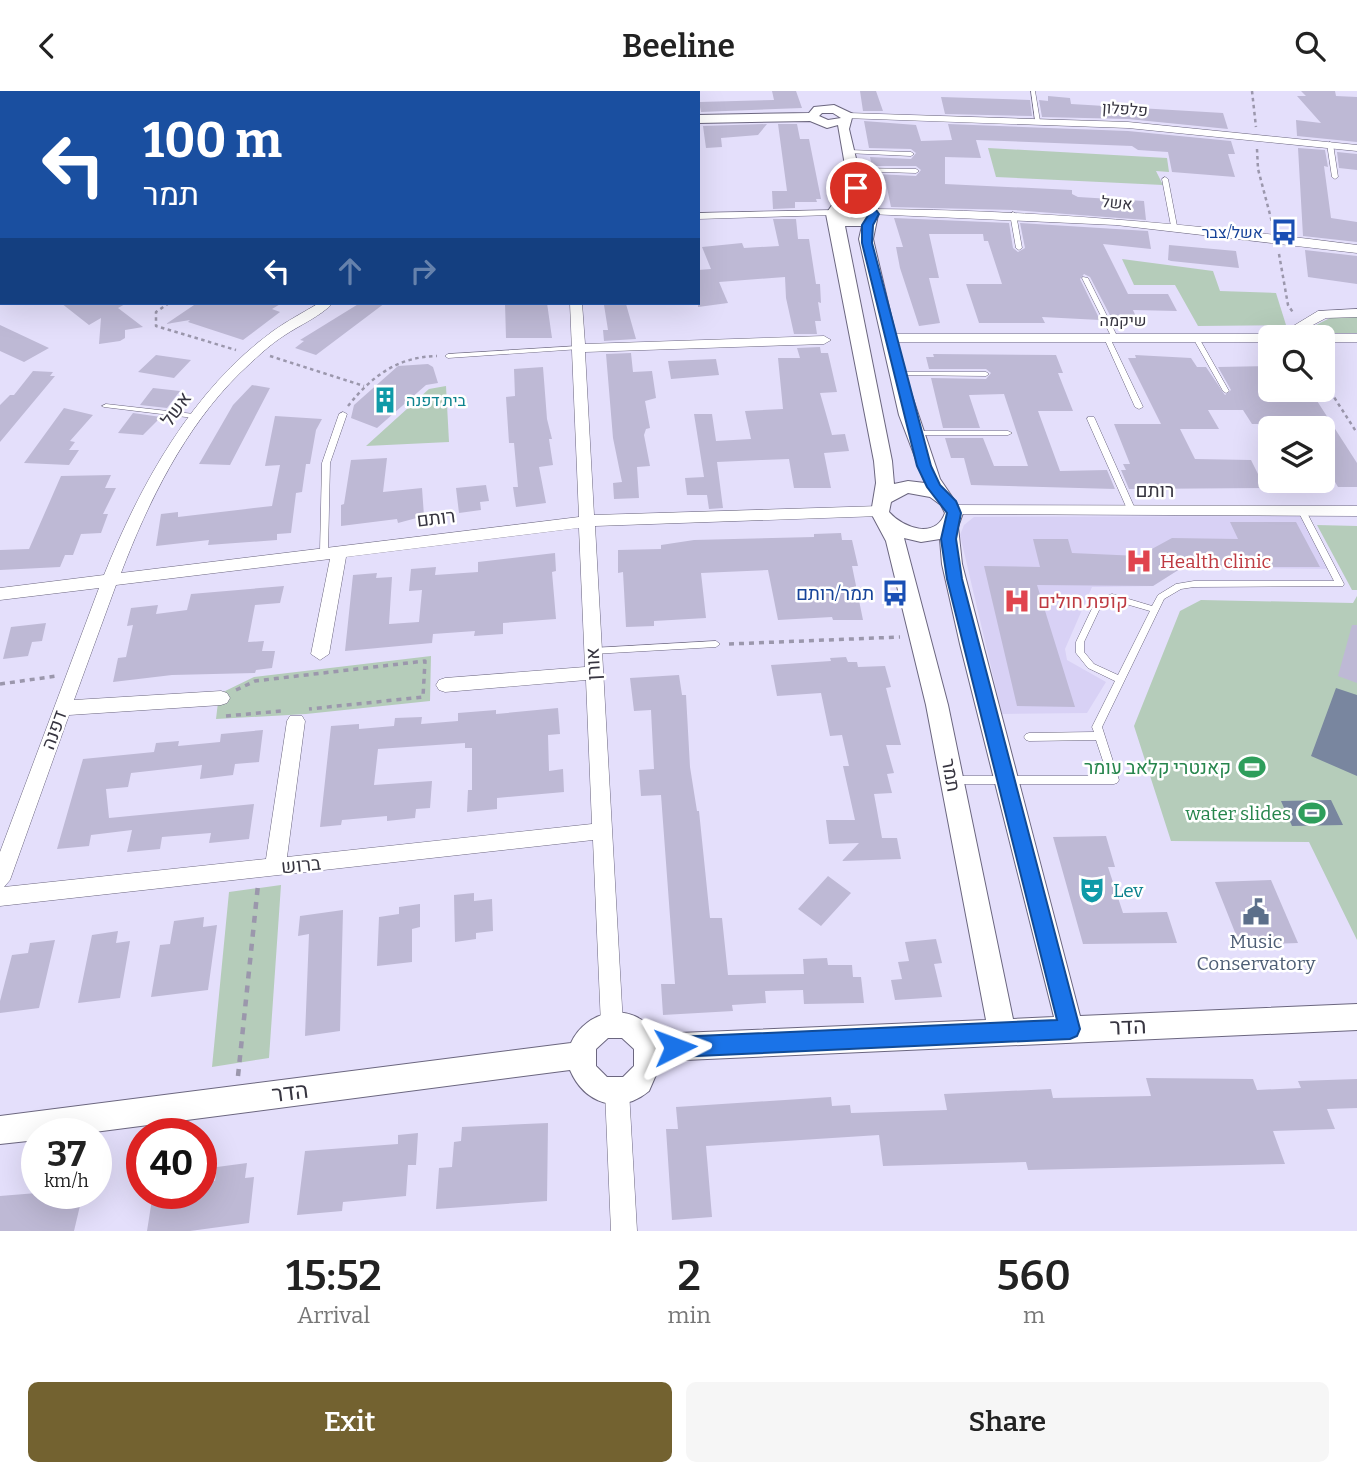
<!DOCTYPE html>
<html lang="en">
<head>
<meta charset="utf-8">
<style>
	:root { --surface:#fff; --page:#f6f6f6; --text:#222; --muted:#767676; --accent:#736230 }
	body { margin:0; font-family:Bitter,Heebo,serif; background:var(--page); color:var(--text); height:100vh; display:flex; flex-direction:column; font-size:26px; white-space:nowrap }
	* { box-sizing:border-box; margin:0 }
	p { font-size:23px; color:var(--muted) }
	.icon { flex:none; width:38px; height:38px; fill:none; stroke:currentColor; stroke-width:2; stroke-linecap:round; stroke-linejoin:round }
	.map { position:relative; height:1140px; overflow:hidden }
	.drawer { display:flex; flex-direction:column; background:var(--surface); flex:1 }
	.drawer>* { flex:none }
	.hud { position:absolute; left:0px; top:0px; width:700px; height:214px; box-shadow:0 7px 28px #0002; background:#1a4fa0; color:#fff; overflow:hidden }
	.tools { position:absolute; left:1258px; top:234px; display:grid; gap:14px }
	.tools a { display:grid; place-items:center; width:77px; height:77px; border-radius:10px; background:var(--surface); box-shadow:0 7px 28px #0002; font-size:35px }
	.speed { position:absolute; left:21px; top:1027px; display:flex; gap:14px; font-size:35px; font-weight:700; text-align:center }
	.speed>* { display:grid; place-content:center; width:91px; height:91px; border-radius:50%; background:var(--surface); box-shadow:0 7px 28px #0002; line-height:1 }
	.speed small { font-size:18px; font-weight:400 }
	.speed .limit { border:10px solid #d22; background:#fff; color:#111 }
	.pin { position:absolute; display:grid; place-items:center; width:60px; height:60px; color:#fff; margin:-30px; border:4px solid #fff; border-radius:50%; box-shadow:0 2px 7px #0007 }
	.me { position:absolute; width:77px; margin:-38px; rotate:87deg; stroke-linejoin:round; filter:drop-shadow(0 0 5px #0008) }
	.turn { display:flex; align-items:center; gap:24px; height:147px; padding:0 28px; font-size:32px }
	.turn .icon { width:91px; height:91px; stroke-width:2.5 }
	.turn b { display:block; font-size:49px; line-height:60px }
	.lanes { display:flex; align-items:center; height:66px; padding:0 28px; background:#0003; justify-content:center; gap:35px; direction:ltr }
	.lanes .off { opacity:.35 }
	.eta { display:flex; justify-content:space-evenly; align-items:center; height:119px; text-align:center }
	.eta b { font-size:42px; font-weight:600; line-height:49px }
	.cta { display:flex; gap:14px; margin-top:auto; padding:14px 28px }
	.cta a { flex:1; height:80px; border-radius:10px; background:var(--accent); color:#fff; font-size:28px; font-weight:600; line-height:80px; text-align:center }
	.cta a+a { background:var(--page); color:var(--text) }
	header { display:flex; justify-content:space-between; align-items:center; height:91px; padding:0 28px; background:var(--surface); font-size:32px; font-weight:600 }
	.map>svg:first-child { display:block }
</style>
</head>
<body>
<header><svg class="icon" aria-label="back" viewBox="0 0 24 24"><path d="M15 5l-7 7 7 7"/></svg>Beeline<svg class="icon" aria-label="search" viewBox="0 0 24 24"><circle cx="10" cy="10" r="6"/><path d="M15 15l6 6"/></svg></header>
<div class="map">
<svg width="1357" height="1140" viewBox="0 0 1357 1140">
	<rect width="100%" height="100%" fill="#e4dffb"/>
	<path fill="#d8d1f5" d="M1300 425 1332 478 1183 476 1153 495 1092 496 1065 558 1067 569 1106 591 1087 622 1002 623 960 444 964 434 974 426Z"/>
	<path fill="#b5ccba" d="M988 57 1167 67 1169 81 1156 80 1163 94 996 86Z
		M1122 168 1213 180 1220 200 1276 202 1286 234 1198 235 1175 194H1134Z
		M1334 225H1357V242H1300Z
		M446 295 449 351 366 355 429 298Z
		M1317 434 1357 435V499H1352Z
		M1357 505V849L1309 751 1171 750 1134 635 1180 520 1201 509 1353 512Z
		M431 565 430 610 306 623 216 628 219 603 254 586Z
		M281 794 269 967 212 976 229 801Z"/>
	<path fill="#79869f" d="M1336 597 1357 604V685L1311 665Z
		M1331 709 1343 734 1292 735 1281 710Z"/>
	<g fill="none" stroke-linecap="round" stroke-linejoin="round">
		<path stroke="#79869f" stroke-width="3.5" d="M202 2 207 0"/>
	</g>
	<path fill="#beb9d5" d="M772 0H796L802 17 701 21 699 11 774 9Z
		M860 0H876L883 20H863Z
		M1301 0H1335L1336 5 1357 6V51L1297 45 1296 29 1321 32 1297 5H1306Z
		M1048 5 1070 7 1071 13 1223 22 1228 38 1128 28 1042 26 1039 9 1048 10Z
		M941 6 1030 9 1032 25 945 23Z
		M864 30 916 34 921 50 952 49 948 33 1128 40 1231 50 1235 63H1228L1235 86 1172 81 1168 61 1138 59 1132 55 976 49 981 67 945 66V93L1072 99V103L1078 106 1144 110 1146 129 1014 119 891 116 886 92H878L876 83 916 85 921 79 916 75H872L870 66 911 68 916 62 911 58 869 57Z
		M767 33 758 44 721 47 722 56 706 57 703 35Z
		M778 33H797L800 48H809L821 108H816L817 111H795V117L773 118 772 100H787Z
		M1298 57 1325 59 1328 76 1324 75 1331 127 1357 131V151L1303 145Z
		M1337 61 1357 63V79L1339 77Z
		M894 127 1009 132 1013 157 1018 161 1025 157 1020 132 1148 140 1151 158 1103 153 1128 203H1168L1177 220 1133 219 1138 230H1113L1090 186 1084 183 1080 188 1100 229 1042 226 1045 232H979L966 193H1002L988 150H984L983 143H929L939 187H929L940 232 919 235 900 177 896 156H903Z
		M773 128H796L798 148H809L816 193H820L821 212 818 211 821 230H815L817 243H794L786 207 785 186 719 191 728 212 698 216V179L711 178 702 156 742 152 744 157 779 155Z
		M1169 154 1236 160 1239 177 1171 170 1168 169Z
		M1305 159 1357 165V193L1308 186Z
		M61 212H127L118 217 143 236 125 239V247L120 250 99 253 101 227 89 234Z
		M197 212H282L272 218 280 221 243 249 188 231 190 229 166 233Z
		M360 212H385L316 264 295 257 304 250 300 249Z
		M505 212H547L552 247H506Z
		M626 213 636 248 604 250 603 239H608L604 214Z
		M0 234 49 257 24 271 0 260Z
		M820 256 821 262H828L837 301 820 302 832 344 845 343 849 360 824 362 831 397H794L789 368 761 369 717 371 723 417 709 418 707 404H687L685 387 704 386 694 323H712L716 350 751 348 745 320 783 318 778 267H800L797 257Z
		M631 262 633 281 652 280 656 307 645 310 650 337 646 338 644 344 650 375 637 376 639 407 614 408 613 392 622 391 613 347 606 263Z
		M933 263 1056 264 1063 282H1058L1073 320H1038L1060 380 1107 379 1115 398 971 394 964 367H951L945 347H983L994 375H1028L1004 303 969 304 980 337H943L931 287 986 288 991 282 986 278H929L926 266H934Z
		M156 264 191 269 174 287 138 281Z
		M1135 264 1191 267 1197 276H1206L1225 304 1231 299 1218 276 1270 275V300L1310 299 1357 372V396H1338L1323 371V338H1309L1306 333H1252L1243 319H1208L1219 338H1180L1195 368 1251 369 1265 397 1129 398 1121 379H1126L1123 373H1130L1114 333H1161L1128 267H1136Z
		M716 268 719 284 671 288 668 270Z
		M428 273 433 276 438 292 426 294 377 337 351 327 354 314 398 275Z
		M543 276 547 328 552 348H549L553 374 539 376 546 412 516 416 513 396H518L514 352H509L506 306 515 305 514 278Z
		M33 280 53 281 50 285H55L0 351V314L10 304H14Z
		M252 294 270 297 230 374 199 373 233 314Z
		M153 297 180 300 167 317 140 314Z
		M64 317 93 324 70 350 75 351 69 359H79L69 374 24 372Z
		M133 322 161 326 143 344 118 342Z
		M275 325 322 328 316 339 310 373H306L302 401 296 402 291 442 277 443V449L208 454 209 449 156 455 161 423 178 421V426L272 415 280 374 265 375Z
		M387 367 383 401 422 397 424 425 398 432 397 428 341 435V414L344 413 351 369Z
		M111 384 105 397H116L103 423H108L101 442 81 443 73 464H65L60 476 0 479V459L29 458 61 385Z
		M486 394 489 410 480 411 481 419 459 422 456 397Z
		M1230 431H1296L1320 476H1183L1153 495 1037 494 1075 616 1017 615 984 475 1040 476 1033 448H1068L1072 462 1139 465 1172 447 1238 448Z
		M841 442 842 449H852L858 475H852L863 529H833L832 526 778 529 768 479 701 482 706 527 654 530V535L626 536 623 481 618 482V459L661 458V454L694 449 814 446V443Z
		M555 462 556 480 552 481 556 528 503 532V543L474 545 475 540 433 543 432 552 345 560 353 484 377 482 376 487 392 486 389 533 419 531 422 499 409 500 411 478 436 476 435 484 478 481V471Z
		M284 495 280 512 255 514 248 551 264 550 262 560H275L272 577 256 579 255 582 172 584 113 591 118 567 126 566 133 534 127 535 131 517 158 514 156 523 187 519 191 503Z
		M46 532 42 550 32 551 28 565 3 568 11 536Z
		M1352 534H1357V592L1338 585Z
		M846 566 848 571H857L858 576 885 575 891 596 886 597 901 654H886L894 682 887 683 892 702 874 703 882 747H897L901 768 842 770 859 752 829 753 826 729H855L843 675H849L842 644 830 645 821 602 777 605 771 574 831 570 830 567Z
		M679 584 682 604H686L690 676 697 720H699L710 827H722L728 884 804 883 803 868 827 867 828 874H852L853 886H861L864 912 804 913 803 899 765 900 766 912 732 914 733 920 663 924 661 893H675L661 704 641 705 639 679 654 678 651 619 634 620 630 587Z
		M558 617 560 643 548 644 549 680 563 678 564 701 497 707V718L467 721 468 699H472V657H465V652L378 658 374 694 432 690 430 717 416 718 415 727 387 730V725L342 729 341 734 320 736 331 635 359 633V638L394 635 395 627 422 626 421 633 458 630V622L496 619V623Z
		M263 639 259 671 235 673 233 684 200 688 202 674 131 682 128 696 106 698 109 727 254 713 249 748 209 752 211 742 162 746 160 758 127 761 132 739 91 744 89 755 57 758 83 668 154 661 156 652 179 650 178 655 220 651 221 643Z
		M1106 745 1115 776H1108L1123 822 1167 821 1177 852 1083 853 1053 746Z
		M828 785 851 802 821 835 798 818Z
		M1271 789 1298 852 1240 854 1215 791Z
		M474 802V810L492 808 493 840 476 842V848L455 851 454 804Z
		M420 813V836L412 838V871L377 875 379 826 399 823V816Z
		M343 819 340 940 305 945 309 843 298 845 300 825Z
		M204 826 203 836 217 834 208 899 151 906 160 854 170 853 174 830Z
		M118 840 116 852 130 850 120 907 78 912 92 844Z
		M936 848 942 872 934 873 942 906 895 909 891 889 902 888 898 871 909 870 905 851Z
		M55 849 39 917 0 922V910L12 864 28 862 30 852Z
		M1146 987 1253 988 1257 999 1301 997 1298 990 1357 988V1017L1327 1018 1335 1038 1273 1040 1285 1073 1028 1079 1026 1071 883 1075 879 1044 706 1055 712 1126 672 1129 666 1038H678L676 1016 831 1006 832 1015 850 1014 851 1022 947 1019 944 1003 1051 998 1053 1007 1151 1005Z
		M548 1032 547 1110 436 1118 439 1077 452 1076 454 1051 461 1050 462 1036Z
		M418 1042 416 1074H408L406 1105 343 1111 342 1120 297 1124 305 1060 398 1053V1044Z
		M247 1072 245 1087 254 1086 249 1132 190 1140H147L153 1102H201V1092L215 1090 217 1076Z
		M37 1102H83L74 1140H0V1105Z"/>
	<g fill="none" stroke-linecap="round" stroke-linejoin="round">
		<g stroke="#6b667f" stroke-width="1">
			<path id="service" d="M1031 0H1035L1040 30 1035 29Z
				M1330 51 1333 53 1338 86 1335 88 1332 86 1327 53Z
				M848 59 911 61 914 63 911 65 846 62V60Z
				M852 77 916 78 919 80 916 82 850 80V78Z
				M1165 86 1168 88 1177 135 1174 137 1171 135 1162 88Z
				M1013 121 1016 123 1022 157 1019 159 1016 157 1010 123Z
				M1083 186 1088 187 1118 247 1117 248 1115 249 1112 247 1082 187Z
				M1107 245 1110 247 1143 316 1139 318 1135 316 1104 247Z
				M1196 245 1199 247 1229 300 1228 301 1226 302 1223 300 1193 247Z
				M578 255 580 256V258L448 267 445 265 448 263Z
				M898 281H986L989 283 986 285 896 284V282Z
				M106 313 194 323 198 325 194 327 104 316 102 315Z
				M343 321 347 323 330 372 328 461 324 464 320 461 322 372 339 323Z
				M1088 326H1094L1095 328 1136 420 1135 422H1129L1128 420 1087 328Z
				M912 340H1008L1012 342 1008 344H915L911 342Z
				M1302 417 1306 420 1344 493 1343 495 1194 496 1181 498 1164 508 1102 636 1119 689 1117 692 1114 693H954L951 692 949 689 951 686 954 685H1108L1096 649 1029 650 1026 649 1024 646 1026 643 1029 642 1094 641 1092 636 1115 590 1088 577 1076 562V551L1096 509 1112 503 1152 515 1158 504 1176 493 1194 490H1334L1298 420ZM1112 509 1150 520 1118 584 1094 573 1084 561V551L1102 513Z
				M716 550 720 553 716 556 593 563 589 560 593 557Z"/>
		</g>
		<g stroke="#6b667f" stroke-width="1">
			<path id="minor" d="M511 0H521V2H511Z
				M647 0H657L658 2H648Z
				M848 22 1128 31 1357 54V60L1128 37 844 27V23Z
				M873 118C1035 119 1196 133 1357 154V162L1116 134 869 123 867 121Z
				M837 119 839 121 833 124 698 128V122Z
				M319 212H333C321 225 300 234 285 244 269 254 254 269 240 282 185 336 148 411 121 482L579 426 570 212H582L585 253 824 245 831 249 824 253 585 261 594 424 880 415 888 420 880 425 595 435 623 934 620 942 612 945 604 942 601 934 593 749 0 815V761L99 497 0 509V497L104 484C140 394 192 299 273 240 287 230 304 221 319 212ZM579 437 585 576 445 587 439 589 436 594 439 599 445 601 586 589 592 733 287 766 305 630 302 625H290L287 630 266 768 4 796 10 789 69 624 221 614 227 612 230 607 227 602 221 600 74 609 116 494 330 468 311 563 320 569 329 563 346 466Z
				M1357 218V226L1326 227 1296 243H1357V251H1323V247H1270V251H889L882 247 889 243H1280L1318 220Z
				M953 414 1357 415V425L948 423 945 419Z
				M617 988 625 992 629 1000 637 1140H611L605 1000 609 992Z"/>
		</g>
		<g stroke="#6b667f" stroke-width="2">
			<path id="tertiary" d="M834 14 853 23 849 38 863 97 879 119 873 148 905 284 940 388 963 422 958 436 962 473 1080 925 1357 913V939L662 970 649 1000C619 1025 584 1012 570 979L79 1043H37V1049L0 1053V1025L571 952C586 918 634 909 655 943L986 929 926 614 886 450 871 422 876 392 874 370 826 123 834 111 857 109 849 97 838 34 827 37 810 30 698 32V24L809 22 814 16ZM822 22H833L841 27 828 29 819 25ZM855 117 865 121V124L852 127 840 122 843 118ZM845 135H862L859 148 899 324 925 392 908 390 894 393 892 370ZM908 402 930 406 941 414 945 422C936 448 904 438 889 421L891 411ZM904 447 921 451 940 448 942 473 960 553 1054 926 1013 928 948 614ZM608 947H622L634 958V975L623 986H607L596 975V958Z
				M0 177H2V185H0Z"/>
		</g>
		<path stroke="#9b97ac" stroke-width="2.5" stroke-dasharray="3.5 3.5" stroke-linecap="butt" d="M1252 0 1256 36
			M309 2 318 0
			M1257 58 1258 78 1273 135
			M1279 163 1288 214 1294 223
			M169 212 156 221V235L236 259
			M270 265 364 295
			M1323 289 1357 342
			M348 315C372 285 397 266 437 265"/>
		<path stroke="#9b97ac" stroke-width="3.5" stroke-dasharray="5 5" stroke-linecap="butt" d="M729 553 900 546
			M0 593 57 585
			M236 599 255 590 425 570 423 606 309 618
			M226 625 281 620"/>
		<path stroke="#9b97ac" stroke-width="4.5" stroke-dasharray="7 7" stroke-linecap="butt" d="M238 985 258 794"/>
		<use href="#service" fill="#fff" fill-rule="evenodd"/>
		<use href="#minor" fill="#fff" fill-rule="evenodd"/>
		<use href="#tertiary" fill="#fff" fill-rule="evenodd"/>
	</g>
	<path fill="#1a73e8" stroke="#114b97" stroke-width="2" d="M852 95H859L879 123 873 134 872 152 931 375 940 394 956 410 961 422 956 448 962 488 1080 938 1077 945 1070 948 675 966 667 963 664 956 667 949 675 946 1057 929 947 488 941 448 947 422 927 396 917 375 862 152V134L869 123Z"/>
	<defs>
		<g id="bus-bare" transform="scale(2.1)"><path d="M-5-6H5V4H4V6H2V4H-2V6H-4V4H-5ZM-3.5-4V0h7V-4ZM-3.5 1.2v1.5H-2V1.2ZM2 1.2v1.5H3.5V1.2Z" fill="#1a4fb4" stroke="#fff" stroke-width="2.5" paint-order="stroke"/></g>
		<g id="building-bare" transform="scale(2.1)"><path d="M-4-6H4V6H1V3H-1V6H-4ZM-2.5-4.3h1.7v1.8h-1.7ZM.8-4.3h1.7v1.8H.8ZM-2.5-1h1.7V.8h-1.7ZM.8-1h1.7V.8H.8Z" fill="#0f9aa8" stroke="#fff" stroke-width="2.5" paint-order="stroke"/></g>
		<g id="hospital-bare" transform="scale(2.1)"><path d="M-5-5h3v3.5h4V-5h3V5h-3V1.5h-4V5h-3Z" fill="#e0444e" stroke="#fff" stroke-width="2.5" paint-order="stroke"/></g>
		<g id="stadium-bare" transform="scale(2.1)"><path d="M0-5a6.5 5 0 1 0 0 10a6.5 5 0 1 0 0-10ZM-3.5-1.8h7v3.6h-7Z" fill="#2e9e5b" stroke="#fff" stroke-width="2.5" paint-order="stroke"/></g>
		<g id="theatre-bare" transform="scale(2.1)"><path d="M-5-5.5Q0-4 5-5.5V0Q5 5 0 6Q-5 5-5 0ZM-3.3-2.5H-1v1.5H-3.3ZM1-2.5H3.3v1.5H1ZM-2.8 1Q0 5.5 2.8 1Z" fill="#0f9aa8" stroke="#fff" stroke-width="2.5" paint-order="stroke"/></g>
		<g id="civic-bare" transform="scale(2.1)"><path d="M-.6-6.5H3V-4.5H.6V-3L4-1V1h2V6H-6V1h2V-1L-.6-3ZM-1.2 2.5V6h2.4V2.5Z" fill="#5c6f8a" stroke="#fff" stroke-width="2.5" paint-order="stroke"/></g>
	</defs>
	<g fill-rule="evenodd">
		<use href="#bus-bare" x="1284" y="141"/>
		<use href="#building-bare" x="385" y="309"/>
		<use href="#hospital-bare" x="1139" y="470"/>
		<use href="#bus-bare" x="895" y="502"/>
		<use href="#hospital-bare" x="1017" y="510"/>
		<use href="#stadium-bare" x="1252" y="676"/>
		<use href="#stadium-bare" x="1312" y="722"/>
		<use href="#theatre-bare" x="1092" y="799"/>
		<use href="#civic-bare" x="1256" y="821"/>
	</g>
	<g text-anchor="middle" dominant-baseline="central" stroke-width="5" stroke-linejoin="round" paint-order="stroke">
		<g font-size="16" fill="#373540" stroke="#fff">
			<text transform="translate(1125 18) rotate(4)">פלפלון</text>
			<text transform="translate(1117 112) rotate(5)">אשל</text>
			<text x="1123" y="229">שיקמה</text>
		</g>
		<g font-size="16" fill="#164399" stroke="#fff" text-anchor="end">
			<text x="1263" y="141">אשל/צבר</text>
		</g>
		<g font-size="16" fill="#0d838f" stroke="#fff" text-anchor="start">
			<text x="406" y="309">בית דפנה</text>
		</g>
		<g font-size="19" fill="#373540" stroke="#fff">
			<text transform="translate(176 318) rotate(-54)">אשל</text>
			<text x="1155" y="399">רותם</text>
			<text transform="translate(436 427) rotate(-7)">רותם</text>
			<text transform="translate(593 573) rotate(-93)">אורן</text>
			<text transform="translate(54 639) rotate(-70)">דפנה</text>
			<text transform="translate(951 684) rotate(79)">תמר</text>
			<text transform="translate(301 774) rotate(-6)">ברוש</text>
		</g>
		<g font-size="19" fill="#be3a42" stroke="#fff" text-anchor="start">
			<text x="1160" y="470">Health clinic</text>
			<text x="1038" y="510">קופת חולים</text>
		</g>
		<g font-size="19" fill="#164399" stroke="#fff" text-anchor="end">
			<text x="874" y="502">תמר/רותם</text>
		</g>
		<g font-size="19" fill="#27864d" stroke="#fff" text-anchor="end">
			<text x="1231" y="676">קאנטרי קלאב עומר</text>
			<text x="1291" y="722">water slides</text>
		</g>
		<g font-size="19" fill="#0d838f" stroke="#fff" text-anchor="start">
			<text x="1113" y="799">Lev</text>
		</g>
		<g font-size="19" fill="#4e5e75" stroke="#fff">
			<text x="1256" y="850">Music<tspan x="1256" dy="22">Conservatory</tspan></text>
		</g>
		<g font-size="23" fill="#373540" stroke="#fff">
			<text transform="translate(1128 935) rotate(-2)">הדר</text>
			<text transform="translate(290 1001) rotate(-7)">הדר</text>
		</g>
	</g>
</svg>
<div class="tools">
<a><svg class="icon" aria-label="search" viewBox="0 0 24 24"><circle cx="10" cy="10" r="6"/><path d="M15 15l6 6"/></svg></a>
<a><svg class="icon" aria-label="layers" viewBox="0 0 24 24"><path d="M12 4l9 5-9 5-9-5zM3 14l9 5 9-5"/></svg></a>
</div>
<div class="speed"><div>37<small>km/h</small></div><div class="limit">40</div></div>
<div class="pin" style="left:856px;top:97px;background:#d93025"><svg class="icon" aria-label="arrive" viewBox="0 0 24 24"><path d="M6 21V4h12l-3 4 3 4H6"/></svg></div>
<svg class="me" style="left:675px;top:956px" viewBox="-20 -20 40 40"><path d="M0-17L14 15 0 8-14 15z" fill="#1a73e8" stroke="#fff" stroke-width="4"/></svg>
<div class="hud">
<div class="turn"><svg class="icon" aria-label="left" viewBox="0 0 24 24"><path d="M17 20v-9H6M10 6l-5 5 5 5"/></svg><div><b>100 m</b>תמר</div></div>
<div class="lanes"><svg class="icon" aria-label="left" viewBox="0 0 24 24"><path d="M17 20v-9H6M10 6l-5 5 5 5"/></svg><svg class="icon off" aria-label="ahead" viewBox="0 0 24 24"><path d="M12 20V5M6 11l6-6 6 6"/></svg><svg class="icon off" aria-label="right" viewBox="0 0 24 24"><path d="M7 20v-9h11M14 6l5 5-5 5"/></svg></div>
</div>
</div>
<section class="drawer">
<div class="eta">
<div><b>15:52</b><p>Arrival</p></div>
<div><b>2</b><p>min</p></div>
<div><b>560</b><p>m</p></div>
</div>
<div class="cta"><a>Exit</a><a>Share</a></div>
</section>
</body>
</html>
